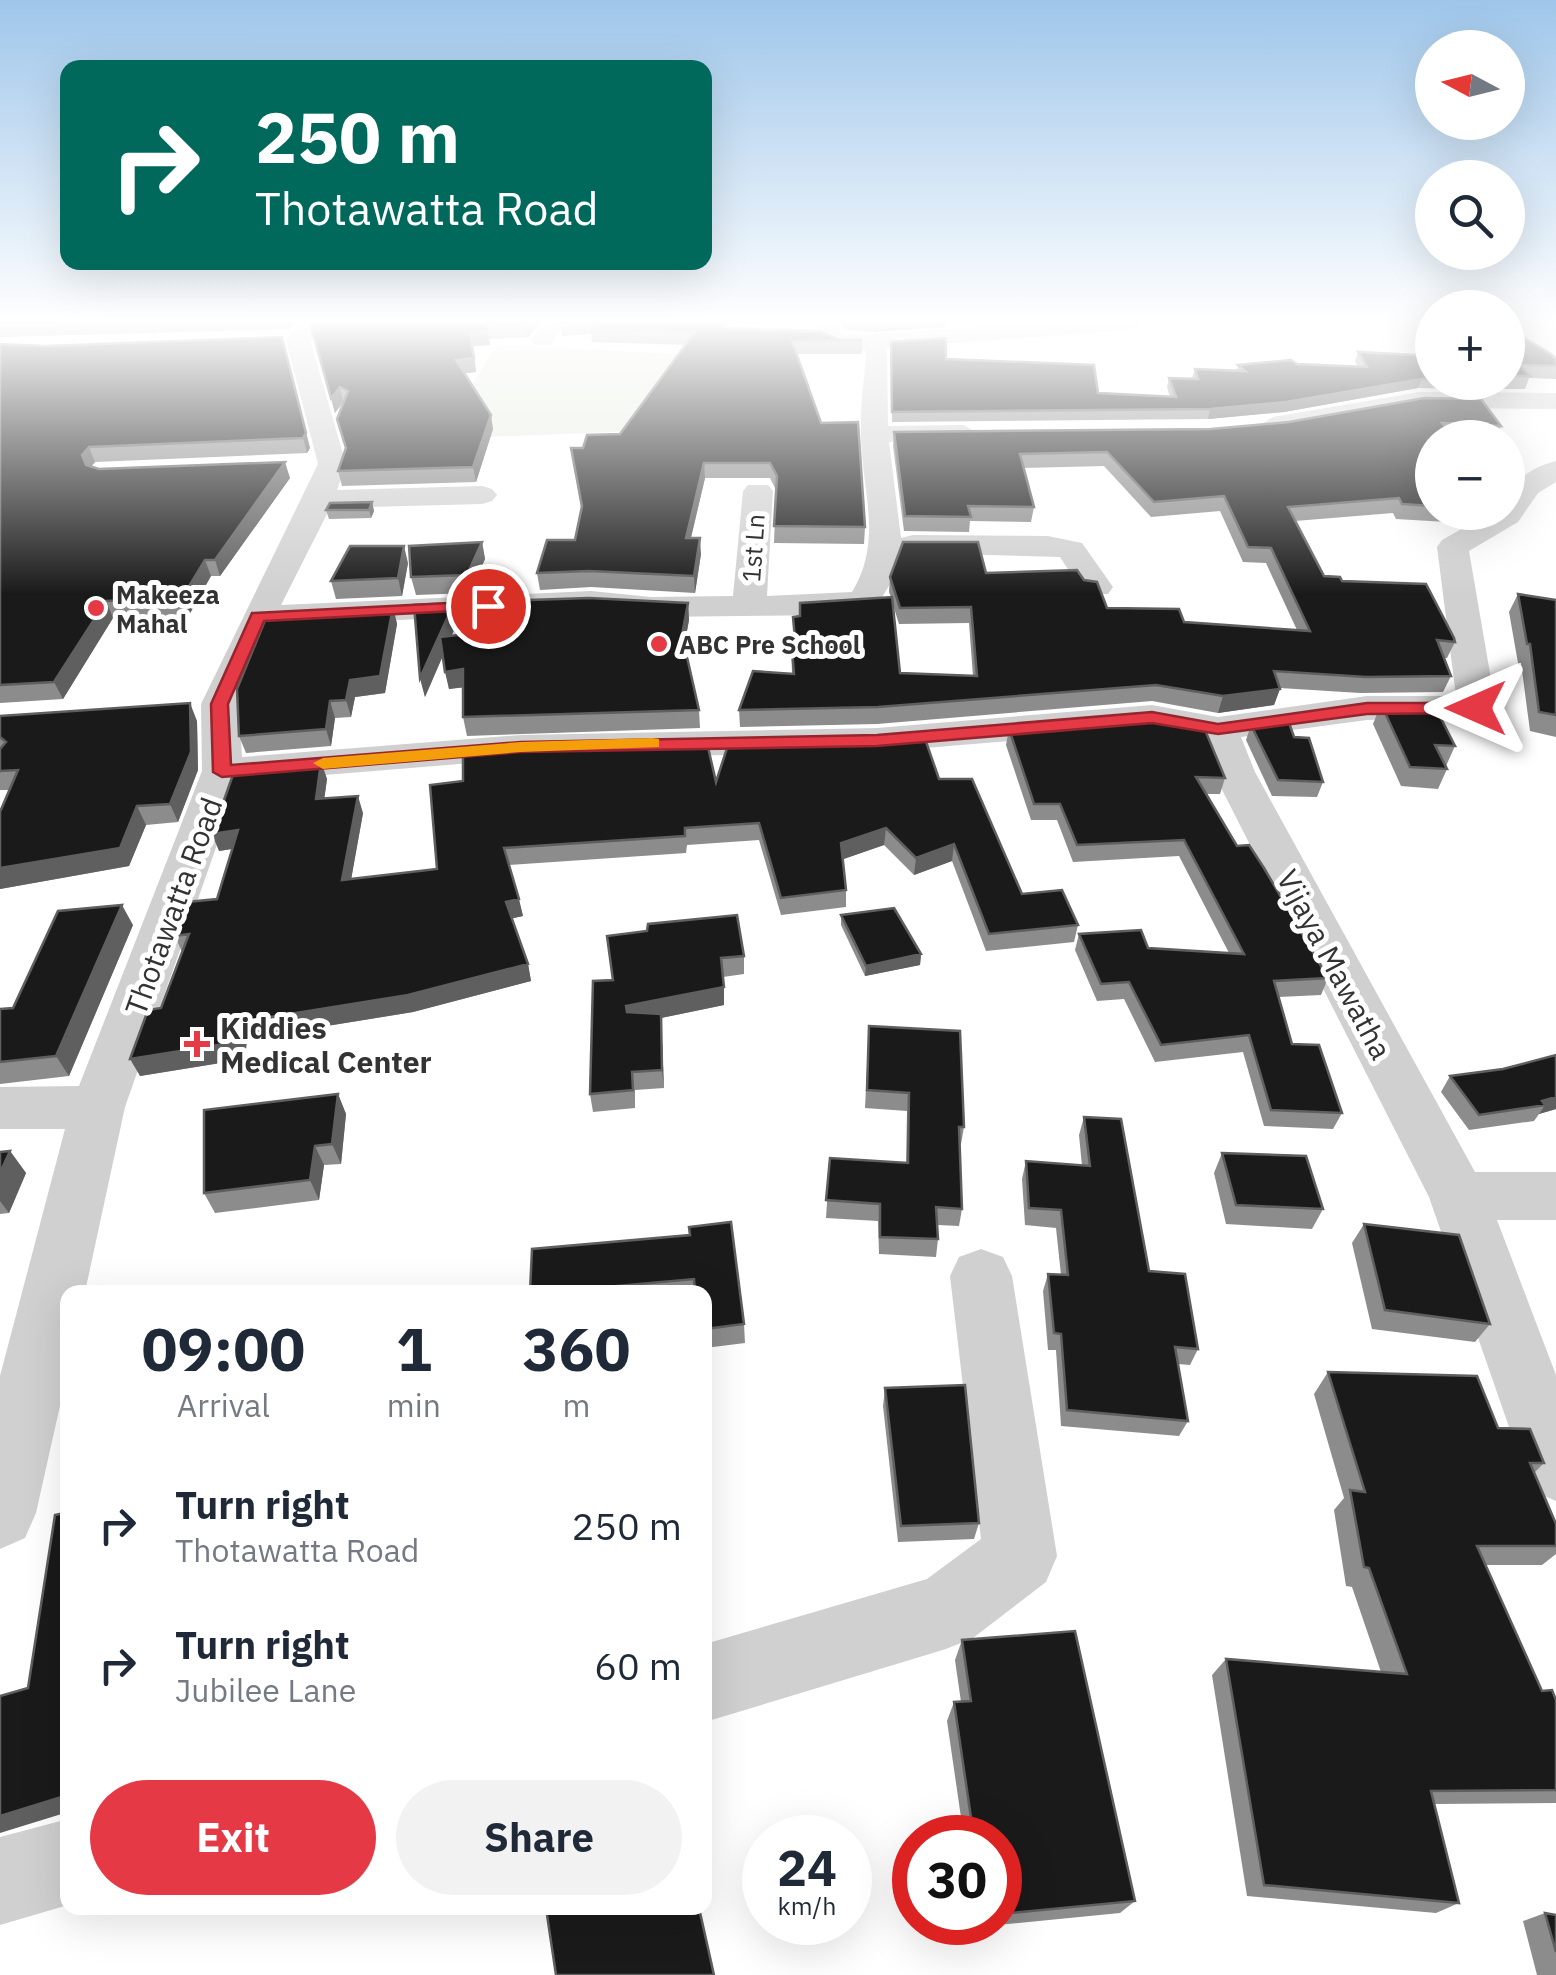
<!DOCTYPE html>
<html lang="en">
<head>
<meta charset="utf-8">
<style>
	:root { --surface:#fff; --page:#f2f2f3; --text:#1f2937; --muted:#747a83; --accent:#e63946 }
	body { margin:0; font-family:"IBM Plex Sans",sans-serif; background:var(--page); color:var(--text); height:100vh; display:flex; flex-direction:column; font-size:38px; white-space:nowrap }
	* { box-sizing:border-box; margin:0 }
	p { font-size:32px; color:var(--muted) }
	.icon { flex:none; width:55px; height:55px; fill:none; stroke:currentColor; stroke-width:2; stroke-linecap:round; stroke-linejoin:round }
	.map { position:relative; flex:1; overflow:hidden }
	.sheet { position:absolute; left:60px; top:1285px; width:652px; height:630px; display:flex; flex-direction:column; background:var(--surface); border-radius:20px; box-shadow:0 10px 40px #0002 }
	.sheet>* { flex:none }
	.hud { position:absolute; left:60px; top:60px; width:652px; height:210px; border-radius:20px; box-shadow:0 10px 40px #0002; background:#00695c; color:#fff; overflow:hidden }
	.needle { width:65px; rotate:277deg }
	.buttons { position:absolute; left:1415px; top:30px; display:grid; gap:20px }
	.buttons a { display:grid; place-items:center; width:110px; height:110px; border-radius:50%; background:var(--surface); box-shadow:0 10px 40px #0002; font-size:50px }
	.speed { position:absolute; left:742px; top:1815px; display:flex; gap:20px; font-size:50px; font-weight:700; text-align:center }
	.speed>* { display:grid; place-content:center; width:130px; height:130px; border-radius:50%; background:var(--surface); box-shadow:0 10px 40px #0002; line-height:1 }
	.speed small { font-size:25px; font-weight:400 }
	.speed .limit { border:15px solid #d22; background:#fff; color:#111 }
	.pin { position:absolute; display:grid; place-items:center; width:85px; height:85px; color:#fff; margin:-42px; border:5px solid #fff; border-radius:50%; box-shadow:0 2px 10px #0007 }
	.me { position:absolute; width:110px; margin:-55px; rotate:270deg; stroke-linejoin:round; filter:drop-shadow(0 0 8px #0008) }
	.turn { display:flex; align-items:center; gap:35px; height:210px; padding:0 30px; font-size:45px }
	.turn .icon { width:130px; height:130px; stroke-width:2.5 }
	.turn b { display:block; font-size:70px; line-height:85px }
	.eta { display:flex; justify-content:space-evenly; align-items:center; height:170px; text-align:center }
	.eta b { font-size:60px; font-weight:700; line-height:70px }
	.primary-button { display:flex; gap:20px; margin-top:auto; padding:20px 30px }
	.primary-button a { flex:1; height:115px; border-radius:60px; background:var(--accent); color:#fff; font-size:40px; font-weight:700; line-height:115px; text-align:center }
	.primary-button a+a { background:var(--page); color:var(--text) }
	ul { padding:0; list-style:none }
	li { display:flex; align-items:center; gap:30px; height:140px; padding:0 30px }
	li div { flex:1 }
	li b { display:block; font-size:38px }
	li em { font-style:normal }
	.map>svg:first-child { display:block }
</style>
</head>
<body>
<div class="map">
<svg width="1556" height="1975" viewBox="0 0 1556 1975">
	<rect width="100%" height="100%" fill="#fff"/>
	<path fill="#e6ecdf" d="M497 345 681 354 706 428 438 439Z"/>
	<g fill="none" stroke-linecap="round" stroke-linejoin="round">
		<path fill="#d0d0d0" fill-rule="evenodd" d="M303 318H326L310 340 346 464 337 490 482 486 492 489 497 495 492 501 482 504 330 508 281 605 591 591 651 597 733 596 743 491 748 485H768L773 491 767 596 852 592C884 540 861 488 861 433 860 407 864 381 866 355L865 350 831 348 818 335 817 318H839L840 333 845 336 1104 318 1147 321 1136 328 1103 332 887 348 888 426 964 425 977 433 964 441 889 442 901 538 913 535 1048 536 1082 543 1113 587 1108 594H1084L1060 557 913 553 900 548 892 581 876 607 837 615 651 617 591 611 271 626 239 704 242 757 521 735 877 728 1152 705 1218 717 1367 696H1456L1437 547 1442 540 1491 512H1508C1508 483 1528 468 1556 461V482L1538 493 1518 522 1469 551 1496 708 1491 716 1367 720 1241 737 1255 772 1475 1172H1556V1220H1497L1556 1375V1501L1531 1490 1429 1197 1213 772 1201 738 1152 729 877 752 521 759 239 782 125 1107 85 1292H68V1370L36 1513 25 1538 0 1549V1376L65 1129H0V1087L79 1086 202 771 201 704 318 464 286 340Z
			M547 318H569L551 345H535L531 340Z
			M1419 392 1556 393V409L1419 408 1273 433 1260 425 1273 417Z
			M981 1249 1003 1257 1012 1276 1057 1556 1046 1582 973 1638 946 1649 705 1722V1644L927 1579 981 1539 950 1276 959 1257Z
			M68 1819V1905L0 1925V1837Z"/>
	</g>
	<path fill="#8c8c8c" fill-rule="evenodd" d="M0 318H300L289 329 0 337Z
		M544 318 528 337 489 339 490 345 473 346 476 372 465 373 493 429 476 482 342 486 338 471 346 449 344 402 335 413 311 327Z
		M562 318H815L813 323 726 324 725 327 726 328 839 340H862V354H797L821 423 865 527 864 544 774 543 776 490 770 478H705L691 538 701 554 695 593 591 587 540 590 537 573 575 540 581 508 571 448H583L620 434 686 345 592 342 591 334 562 336 560 323Z
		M840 318H1045L945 323V327L874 332 844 330Z
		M1508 318 1523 337 1556 359V379L1529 378 1525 389H1486L1478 382H1508Z
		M282 337 310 448 307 453 95 462 91 467 99 469 290 478 220 576H211L189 615 113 618 63 699 0 703V344L46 346Z
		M891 351 946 359 1098 393 1170 397 1167 387 1169 378H1192L1195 369 1237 371 1238 365 1297 364 1358 367 1355 361 1358 352 1432 356V382H1460L1458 389 1418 388 1284 412 1208 419 892 422Z
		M1424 398 1501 426 1496 438H1432V512H1486L1464 523 1396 519 1393 513 1295 521 1324 576 1342 581 1455 642 1447 658H1444L1451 676 1443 692 1360 693 1280 688 1274 705 1218 713 1152 701 877 724 740 727 739 710 792 674 791 639H794L793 617 891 597 889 592 890 577 986 573 1084 580 1107 608 1184 622 1297 630 1266 563 1243 562 1220 511 1151 517 1104 466 1023 468 1034 507 1031 522 970 521 969 532 904 531 893 446 894 432 1211 429 1289 422ZM893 605 899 624 969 623 973 676 900 673Z
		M372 502 374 511 371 518 329 519 326 510Z
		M482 542 485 559 470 593 416 595 411 577Z
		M408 563 402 596 336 599 331 581Z
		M1518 594 1556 600V737L1530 731 1521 663H1518L1509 612Z
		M589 598 688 603 689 620 684 646 699 710 700 728 467 736 463 717V687L449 689 443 655 425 697 420 678 414 605 454 603 458 621 451 636 521 628 529 600Z
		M393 607 397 624 385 693 355 697 351 717 335 718 331 746 246 753 239 736Z
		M1381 704 1455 746 1446 766 1447 769 1438 789 1401 786 1373 724Z
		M0 716 197 721 198 770 178 822 146 825 129 866 0 889V812L10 790H0Z
		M1251 725 1294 737 1323 782 1317 797 1272 796 1246 740Z
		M1009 729 1225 778 1220 794H1206L1237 846 1328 978 1321 995 1279 997 1292 1044 1342 1113 1333 1129 1264 1126 1243 1052 1155 1062 1124 999 1097 1001 1075 950 1079 934 1148 948 1229 953 1179 856 1073 862 1057 820H1031L1006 745Z
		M321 762 327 779 324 799 363 813 351 879 437 869 716 782 939 779 1022 894 1078 925 1074 942 986 951 952 861 914 875 884 845 843 859 846 890V907L781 915 759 840 687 845 686 853 509 865 523 916 512 918 528 964 531 981 413 1012 247 1039 245 1059 140 1076 161 1008 182 952 175 936 217 899 232 849 219 851Z
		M841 915 921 954 920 965 865 976 841 925Z
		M133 925 69 1076 0 1084V1009L13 1008Z
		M647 931 744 956V974L723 977 724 1005 661 1018 664 1088 635 1090V1108L593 1112 590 1094 613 980Z
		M869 1026 964 1127 961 1144 959 1145 962 1209 959 1226 938 1225V1239L936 1257 879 1254 878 1221 826 1218 830 1158 906 1163 907 1111 865 1108Z
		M1556 1055V1109L1539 1114 1534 1121 1469 1130 1441 1092 1450 1076 1503 1069Z
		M338 1094 346 1114 341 1164 324 1165 319 1200 215 1213 204 1193Z
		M1084 1117 1149 1271 1198 1349 1190 1365 1178 1364 1188 1421 1179 1436 1061 1426 1056 1350H1048L1043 1291 1048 1274 1061 1275 1056 1228 1025 1225 1022 1179 1026 1161 1082 1166 1079 1135Z
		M10 1151 26 1173 9 1213 0 1214V1152Z
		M1222 1153 1323 1209 1312 1229 1226 1224 1214 1173Z
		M1364 1224 1490 1324 1475 1342 1372 1329 1352 1243Z
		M690 1235 744 1324 745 1343 705 1348V1292H530Z
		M1328 1372 1498 1428 1544 1463 1534 1473 1556 1524V1554L1542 1565H1486L1542 1691 1556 1700V1803L1434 1804 1459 1903 1436 1913 1247 1896 1212 1675 1226 1659 1381 1672 1352 1587 1346 1586 1334 1510 1344 1498 1314 1394Z
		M885 1388 979 1523 974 1539 898 1542 883 1406Z
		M962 1640 1135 1901 1120 1913 977 1927 976 1922H1000V1838H964L947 1721 954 1702H961L955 1660Z
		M1545 1913 1556 1915V1975H1537L1523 1921Z"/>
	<path fill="#5f5f5f" d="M286 318H300L289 329Z
		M532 318H544L528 337 526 324Z
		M890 318H946L945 327 874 332 875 319Z
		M488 331 490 345 473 346 476 372 459 374 456 360 470 333Z
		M285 351 310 448 307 453 303 438Z
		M1422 379 1418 388 1284 412 1208 419 1210 409Z
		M340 387 343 401 335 413 331 398Z
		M491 415 493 429 476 482 473 467Z
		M89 447 95 462 88 470 82 455Z
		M285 462 290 478 220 576 215 560Z
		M704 463 705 478 687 554 686 538Z
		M372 502 374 511 371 518 369 510Z
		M1468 512H1486L1464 523Z
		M700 538 701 554 695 593 694 576Z
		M482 542 485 559 470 593 467 575Z
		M404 546 408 563 402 596 398 578Z
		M205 560 211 576 189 615 182 598Z
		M106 601 113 618 63 699 54 682Z
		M454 603 458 621 425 697 420 678Z
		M688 603 689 620 683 653 682 635Z
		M393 607 397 624 385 693 355 697 351 717 346 700 350 680Z
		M463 669 467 687 449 689 445 672Z
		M1280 689 1274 705 1218 713 1223 696Z
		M330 701 335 718 331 746 326 729Z
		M190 703 197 721 198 770 178 822 170 804Z
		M321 762 327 779 322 816 316 799Z
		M358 796 363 813 348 897 342 880Z
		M137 806 146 825 129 866 0 889V868Z
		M886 828 884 845 841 860V843Z
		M238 830 244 847 219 851 212 834Z
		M954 844 952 861 914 875 916 858Z
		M519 899 523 916 510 919 506 902Z
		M122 905 133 925 69 1076 56 1056Z
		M921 954 920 965 865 976 866 966Z
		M528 964 531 981 413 1012 247 1039 245 1059 140 1076 130 1059 240 1022Z
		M724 987V1005L661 1018 664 1088 662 1070 629 1025 626 1006Z
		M338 1094 346 1114 341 1164 332 1144Z
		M1556 1097V1109L1539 1114 1545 1105 1542 1101Z
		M315 1146 324 1165 319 1200 310 1180Z
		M10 1151 26 1173 9 1213 0 1201V1173Z
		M68 1795V1812L0 1833V1816Z"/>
	<path fill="#1a1a1a" stroke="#5f5f5f" stroke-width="2.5" d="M0 318H222L0 324Z
		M316 318H532L526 324 486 326 488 331 470 333 474 358 456 360 491 415 473 467 338 471 346 448 337 419 348 391 340 387 331 398 311 327Z
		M562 318H722L720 322 726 328 821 331 839 340H862L792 341 821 423 858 422 865 527 774 526 777 476 770 463H704L686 538H700L694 576 589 571 537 573 547 540H575L582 506 571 448H583L587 435 620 434 695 332 590 328 595 321 560 323Z
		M1508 318 1520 322 1518 330 1523 337 1551 354 1556 359V366L1520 365 1530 376H1508Z
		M282 337 306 433 303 438 89 447 82 455 86 465 99 469 285 462 215 560H205L182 598 106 601 54 682 0 685V344L46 346Z
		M946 338V359L1094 365 1098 393 1176 397 1169 378 1198 379 1195 369 1245 371 1238 365 1291 360 1297 364 1367 367 1358 352 1432 356V379H1422L1286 402 1210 409 892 412 891 342Z
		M1424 398 1481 399 1501 426 1442 423 1454 438H1432V506L1402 504 1399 498 1288 507 1324 576 1340 577 1342 581 1426 584 1454 638 1455 642 1437 640 1451 676 1366 677 1274 671 1280 689 1223 696 1156 685 878 707 739 710 753 671 794 674 791 639H795L793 617 800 616V603L892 597 900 673 977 676 971 607 900 608 890 577 903 542H978L986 573 1077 570 1084 580 1097 582 1107 608 1179 609 1184 622 1310 631 1271 548 1248 547 1224 496 1154 502 1107 452 1020 454 1034 507 968 506 971 517 905 516 894 432 1211 429 1289 422Z
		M372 502 369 510H326L330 503Z
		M482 542 467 575 411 577 409 546Z
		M350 546H404L398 578 331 581Z
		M1518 594 1556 600V715L1539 712 1530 644H1527Z
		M589 598 688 603 682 635 699 710 463 717V669L445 672 440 637 521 628 529 600Z
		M454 603 420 678 414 605Z
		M393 607 380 676 350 680 346 700 330 701 326 729 239 736 237 689 268 613Z
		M190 703 191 752 170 804 137 806 120 848 0 868V812L18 770 0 771V749L6 742 0 737V716Z
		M1433 703 1455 746 1435 745 1447 769 1410 767 1381 704Z
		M1156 717 1203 725 1225 778 1196 777 1237 846 1249 845 1264 868 1328 978 1274 981 1292 1044 1319 1045 1342 1113 1271 1110 1249 1035 1161 1045 1129 982 1101 984 1079 934 1141 930 1148 948 1244 954 1184 840 1077 845 1060 804H1034L1009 729Z
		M1288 720 1294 737 1309 738 1323 782 1278 780 1251 725Z
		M924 736 939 779H972L1022 894 1062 890 1078 925 989 934 954 844 916 858 886 828 841 843 846 890 781 898 759 823 685 828V836L504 848 519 899 506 902 528 964 408 995 240 1022 237 1042 130 1059 148 1010 161 1008 189 934 175 936 187 902 217 899 238 830 212 834 235 769 321 762 316 799 358 796 342 880 437 869 430 785 463 781V751L707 743 716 782 729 742Z
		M122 905 56 1056 0 1062V1009L13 1008 58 911Z
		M894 908 921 954 866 966 841 915Z
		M737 915 744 956 721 958 724 987 626 1006 627 1012 661 1014 662 1070 632 1072 633 1090 590 1094 593 981 613 980 607 936 647 931 648 924Z
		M869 1026 960 1031 964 1127H959L962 1209 936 1207 938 1239 880 1237V1204L826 1200 830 1158 908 1163 909 1093 867 1090Z
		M1556 1055V1097L1542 1101 1545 1105 1479 1115 1450 1076 1503 1069Z
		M338 1094 332 1144 315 1146 310 1180 204 1193V1110Z
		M1084 1117 1121 1119 1149 1271 1185 1274 1198 1349 1175 1347 1188 1421 1067 1410 1061 1334 1054 1333 1048 1274 1068 1275 1061 1210 1029 1208 1026 1161 1090 1166Z
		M10 1151 0 1173V1152Z
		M1222 1153 1306 1156 1323 1209 1236 1205Z
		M731 1222 744 1324 705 1329V1292H695L694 1279 550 1292H530L532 1249 690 1235 689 1227Z
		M1364 1224 1459 1235 1490 1324 1385 1310Z
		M1328 1372 1477 1376 1498 1428 1530 1429 1544 1463H1530L1556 1524V1546H1477L1542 1691 1552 1690 1556 1700V1790L1431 1791 1459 1903 1264 1885 1226 1659 1407 1674 1369 1568 1364 1567 1350 1490 1365 1492Z
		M965 1385 979 1523 901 1526 885 1388Z
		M68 1512V1795L0 1816V1696L28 1688 55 1515Z
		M1075 1631 1135 1901 1000 1914V1838H974L954 1702 971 1701 962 1640Z
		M546 1908H699L714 1975H556Z
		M1545 1913 1556 1915V1952Z"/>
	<linearGradient id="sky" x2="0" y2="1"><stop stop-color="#9ec6ea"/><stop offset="0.54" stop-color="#fff"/><stop offset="1" stop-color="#fff" stop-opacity="0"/></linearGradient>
	<rect width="1556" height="594" fill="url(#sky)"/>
	<path fill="#e63946" stroke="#96252e" stroke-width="2.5" d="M488 601 493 602V609L264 621 228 704 231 765 521 742 877 735 1152 712 1218 724 1367 703H1476L1485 708 1476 713 1367 714 1218 734 1152 723 877 746 521 752 222 777 213 772 211 704 252 613Z"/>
	<path fill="#f59e0b" d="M652 738 659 739V747L521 752 323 769 313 763 323 758 521 742Z"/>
	<g fill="#e63946" stroke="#fff" stroke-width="4">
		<circle cx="96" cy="608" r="10"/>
		<circle cx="659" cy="644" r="10"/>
		<path d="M192 1029h10v10h10v10h-10v10h-10v-10h-10v-10h10z"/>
	</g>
	<g text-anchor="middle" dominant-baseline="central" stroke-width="10" stroke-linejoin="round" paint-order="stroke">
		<g font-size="25" fill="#333" stroke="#fff">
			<text transform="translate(753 548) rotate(-86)">1st Ln</text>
		</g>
		<g font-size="25" font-weight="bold" fill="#333" stroke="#fff" text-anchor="start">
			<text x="116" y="594">Makeeza<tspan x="116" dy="29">Mahal</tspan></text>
			<text x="679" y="644">ABC Pre School</text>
		</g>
		<g font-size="30" fill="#333" stroke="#fff">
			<text transform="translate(173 906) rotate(-70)">Thotawatta Road</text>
			<text transform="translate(1335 964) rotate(62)">Vijaya Mawatha</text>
		</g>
		<g font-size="30" font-weight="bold" fill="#333" stroke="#fff" text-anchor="start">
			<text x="220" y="1027">Kiddies<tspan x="220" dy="34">Medical Center</tspan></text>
		</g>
	</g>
</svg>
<div class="buttons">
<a><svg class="needle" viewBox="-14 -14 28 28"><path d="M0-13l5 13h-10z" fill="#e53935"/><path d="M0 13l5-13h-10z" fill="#747a83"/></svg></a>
<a><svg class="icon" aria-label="search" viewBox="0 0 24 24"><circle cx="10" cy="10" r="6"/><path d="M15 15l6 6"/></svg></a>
<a>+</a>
<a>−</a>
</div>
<div class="speed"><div>24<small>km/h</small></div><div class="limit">30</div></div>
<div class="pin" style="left:488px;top:606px;background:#d93025"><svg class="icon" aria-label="arrive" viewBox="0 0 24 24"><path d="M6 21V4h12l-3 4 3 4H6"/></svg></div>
<svg class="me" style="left:1476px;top:708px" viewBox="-20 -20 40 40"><path d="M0-17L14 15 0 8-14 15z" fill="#e63946" stroke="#fff" stroke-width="4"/></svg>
<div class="hud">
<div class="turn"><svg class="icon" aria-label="right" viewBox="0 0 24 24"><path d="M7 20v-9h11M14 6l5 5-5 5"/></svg><div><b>250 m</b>Thotawatta Road</div></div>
</div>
<section class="sheet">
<div class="eta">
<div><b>09:00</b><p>Arrival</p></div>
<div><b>1</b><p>min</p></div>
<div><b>360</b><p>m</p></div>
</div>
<ul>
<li><svg class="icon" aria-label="right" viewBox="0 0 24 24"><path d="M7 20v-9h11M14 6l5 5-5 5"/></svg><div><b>Turn right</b><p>Thotawatta Road</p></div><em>250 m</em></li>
<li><svg class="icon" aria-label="right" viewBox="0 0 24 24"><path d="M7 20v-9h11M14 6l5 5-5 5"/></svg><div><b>Turn right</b><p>Jubilee Lane</p></div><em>60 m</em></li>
</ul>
<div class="primary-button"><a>Exit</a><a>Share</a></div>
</section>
</div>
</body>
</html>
